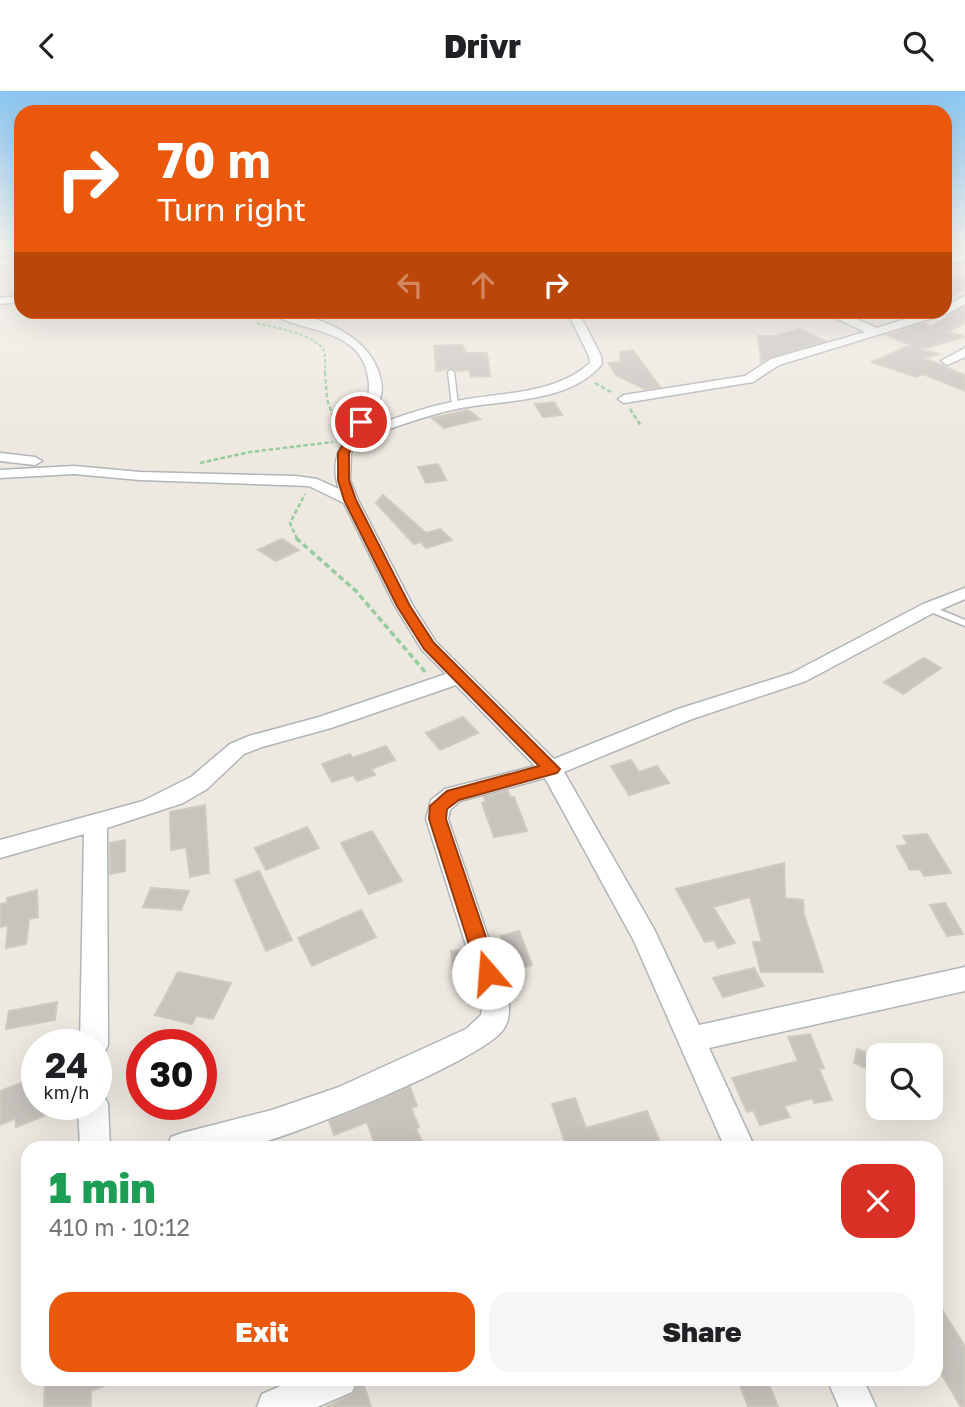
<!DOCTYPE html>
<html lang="en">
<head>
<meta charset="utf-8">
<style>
	:root { --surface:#fff; --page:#f6f6f6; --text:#202124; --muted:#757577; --accent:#ea580c }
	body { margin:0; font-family:"Golos Text",sans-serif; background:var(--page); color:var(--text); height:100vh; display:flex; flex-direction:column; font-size:26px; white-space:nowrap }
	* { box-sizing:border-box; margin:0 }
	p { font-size:23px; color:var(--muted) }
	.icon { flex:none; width:38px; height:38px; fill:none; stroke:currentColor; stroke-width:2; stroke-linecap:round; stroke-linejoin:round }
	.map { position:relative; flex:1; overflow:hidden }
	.details { position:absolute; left:21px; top:1050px; width:922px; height:245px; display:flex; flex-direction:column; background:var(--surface); border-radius:21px; box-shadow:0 7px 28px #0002 }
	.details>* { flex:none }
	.banner { position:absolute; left:14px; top:14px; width:938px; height:214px; border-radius:21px; box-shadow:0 7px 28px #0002; background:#ea580c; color:#fff; overflow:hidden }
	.buttons { position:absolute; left:866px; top:952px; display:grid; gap:14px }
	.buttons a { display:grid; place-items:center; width:77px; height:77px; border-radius:14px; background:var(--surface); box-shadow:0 7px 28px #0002; font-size:35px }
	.speed { position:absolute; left:21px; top:938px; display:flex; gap:14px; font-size:35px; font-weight:700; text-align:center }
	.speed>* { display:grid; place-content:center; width:91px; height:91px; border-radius:50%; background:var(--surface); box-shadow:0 7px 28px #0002; line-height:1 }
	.speed small { font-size:18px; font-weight:400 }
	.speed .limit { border:10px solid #d22; background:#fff; color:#111 }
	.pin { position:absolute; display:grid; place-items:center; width:60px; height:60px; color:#fff; margin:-30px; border:4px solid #fff; border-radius:50%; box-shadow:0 2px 7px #0007 }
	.me { position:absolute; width:77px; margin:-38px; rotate:342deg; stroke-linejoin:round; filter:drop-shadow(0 0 5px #0008) }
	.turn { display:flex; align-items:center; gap:24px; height:147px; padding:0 28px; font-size:32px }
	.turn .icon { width:91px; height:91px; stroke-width:2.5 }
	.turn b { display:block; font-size:49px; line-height:60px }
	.lanes { display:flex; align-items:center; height:66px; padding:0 28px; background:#0003; justify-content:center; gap:35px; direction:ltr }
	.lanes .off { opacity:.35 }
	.round { display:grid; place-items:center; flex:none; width:74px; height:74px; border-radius:21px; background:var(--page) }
	.summary { display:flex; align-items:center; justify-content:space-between; height:119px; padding:0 28px }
	h1 { font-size:42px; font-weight:800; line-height:52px; color:#1e9e55 }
	.action { display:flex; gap:14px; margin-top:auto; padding:14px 28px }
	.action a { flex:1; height:80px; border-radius:21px; background:var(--accent); color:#fff; font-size:28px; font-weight:800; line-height:80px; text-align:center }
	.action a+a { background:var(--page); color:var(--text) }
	header { display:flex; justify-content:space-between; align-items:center; height:91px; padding:0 28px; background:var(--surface); font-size:32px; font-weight:800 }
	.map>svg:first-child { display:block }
</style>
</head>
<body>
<header><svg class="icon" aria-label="back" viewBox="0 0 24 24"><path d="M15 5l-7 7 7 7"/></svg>Drivr<svg class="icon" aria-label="search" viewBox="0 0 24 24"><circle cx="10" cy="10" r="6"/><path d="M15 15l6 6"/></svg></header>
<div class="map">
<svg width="965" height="1316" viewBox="0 0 965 1316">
	<rect width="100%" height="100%" fill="#ede8e0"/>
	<path fill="#c7c3bd" stroke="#d1c9be" stroke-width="2" d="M945 185 965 189V195L945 212Z
		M965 216V232L948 241 965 246 922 258 939 263 924 267 965 284V300L923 283 916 286 872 271 910 254 887 244 924 232 931 235Z
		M799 238 825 250 761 271 758 245H775Z
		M462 254 466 262H487L490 285 471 286 469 279 456 280 452 277 436 280 434 255Z
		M633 259 660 296 645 298 617 285 608 272 621 271 620 261Z
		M554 311 562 324 543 326 535 313Z
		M468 319 480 328 444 337 432 327Z
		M438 373 446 389 426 392 418 376Z
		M383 404 426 442 440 438 452 449 426 457 421 451 414 453 376 412Z
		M282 448 299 459 276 470 258 459Z
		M924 567 941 577 903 603 884 591Z
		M463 626 478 642 440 659 426 642Z
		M386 655 395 669 371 678 375 684 357 690 353 684 332 691 322 673 350 663 352 667Z
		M631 669 639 681 657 675 669 692 629 704 611 675Z
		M508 700 510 706H514L527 740 494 746 482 712 486 711 484 706Z
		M205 714 209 782 190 786 186 756 171 759 170 721Z
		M307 736 319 757 266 779 255 757Z
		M372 740 402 790 369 803 341 752Z
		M927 743 951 782 924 785 920 778 910 779 897 755 908 754 903 745Z
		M125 749V780L110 783V752Z
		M784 772 785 807 803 809 804 824 823 881H761L753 851H762L750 806 713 816 735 852 718 857 714 849 705 851 676 798Z
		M259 780 292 849 266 860 235 789Z
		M151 797 189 800 181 819 143 816Z
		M37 799 38 826 29 828 26 853 6 857 8 834 0 836V813L7 812V807Z
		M945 812 963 843 947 845 930 814Z
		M361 819 376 846 312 875 298 847Z
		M519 840 532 874 503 882 494 856 504 854 501 845Z
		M465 859 470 876 453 878 451 860Z
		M754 877 764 895 723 906 713 887Z
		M178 881 231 892 213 928 196 925 192 933 155 924Z
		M57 911 55 929 6 938 9 920Z
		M810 943 824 977 819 978 832 1009 814 1012 813 1007 784 1015 790 1026 760 1034 753 1019 747 1021 732 987 798 970 788 946Z
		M857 958 876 965 873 980 854 972Z
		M37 986V1013L71 1014 16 1036 15 1028 0 1034V1000Z
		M410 996 417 1015 411 1017 419 1036 416 1038 425 1057H376L367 1031 334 1044 329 1030Z
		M575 1007 586 1037 647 1020 659 1049 652 1051 654 1057H600L598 1052 582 1057H567L552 1013Z
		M936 1209 965 1256V1316H961L936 1274Z
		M45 1288H119V1289L91 1300V1316H44Z
		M359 1288H362L371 1316H326L353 1303Z
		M760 1288H767L778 1316H748L740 1294Z"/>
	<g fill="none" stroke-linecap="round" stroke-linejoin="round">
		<g stroke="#b1b5b9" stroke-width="3">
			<path id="service" d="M451 279 454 281 458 314 455 316 452 314 448 281Z
				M929 514 965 529V535L926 519 925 517Z"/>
		</g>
		<g stroke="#b1b5b9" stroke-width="3">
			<path id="minor" d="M21 162V168L0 175V169Z
				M965 164V170L945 173V167Z
				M21 205V211L0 213V207Z
				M965 205V213L949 222 779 274 753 291 624 312 618 308 624 304 745 285 771 268 865 241 821 220H837L877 237 931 220H945V215Z
				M267 220C307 220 366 240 379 282 381 289 383 297 381 304 379 315 369 327 364 338 393 328 422 317 452 311 497 301 553 305 590 272L589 265 567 220H578L601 265 602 273C569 313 503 308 456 318 423 325 390 338 358 349L351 362 350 389 358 409 413 515 436 551 554 668 678 618 792 582 923 513 965 497V508L935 521 806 590 692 628 564 681 654 838 699 934 965 876V900L709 957 755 1057H725L634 850 545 687 460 710 450 719 448 728 509 908C509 918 510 930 503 939 481 970 285 1049 242 1057 218 1061 191 1057 167 1057L171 1046 182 1042 272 1019 339 996 466 938 481 924 483 908 426 728 431 709 445 698 535 675 456 594 331 637 262 656 244 663 207 698 183 712 107 737 108 954 104 963 96 966V954H80L84 743 0 767V749L143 710 191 686 230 653 249 645 319 626 446 583 422 559 395 515 344 412 309 395 140 389 74 383 0 387V379L74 375 140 381 296 385 317 388 339 398C322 350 371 331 369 293 365 234 302 244 267 220Z
				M965 257V266L947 274 941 270Z
				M0 362 35 366 42 370 35 374 0 370Z
				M96 1000 103 1003 108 1013 110 1057H80L78 1013H96Z
				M297 1288H357L352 1301 317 1316H257L262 1303Z
				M827 1288H863L876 1316H839Z"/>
		</g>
		<path stroke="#97cc9e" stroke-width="2" stroke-dasharray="3.5 2" stroke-linecap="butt" d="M257 232C273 236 316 243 324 260 326 266 325 276 325 283"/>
		<path stroke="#97cc9e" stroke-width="2.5" stroke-dasharray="4.5 2.5" stroke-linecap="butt" d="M325 281 327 308 338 340
			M595 292 613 302
			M630 318 641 335
			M200 372 250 361 333 351
			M297 448 290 432 305 403"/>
		<path stroke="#97cc9e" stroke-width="3.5" stroke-dasharray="6 3.5" stroke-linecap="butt" d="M296 447 356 500 426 582"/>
		<use href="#service" fill="#fff" fill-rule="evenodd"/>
		<use href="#minor" fill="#fff" fill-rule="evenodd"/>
	</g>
	<linearGradient id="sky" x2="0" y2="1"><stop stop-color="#8ac6f1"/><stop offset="0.46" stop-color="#f7f5f1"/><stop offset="1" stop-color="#f7f5f1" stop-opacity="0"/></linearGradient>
	<rect width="965" height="340" fill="url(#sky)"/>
	<path fill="#ea580c" stroke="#983908" stroke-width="2" d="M358 329 366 331 349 362V389L356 409 410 515 434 552 560 678 557 682 459 709 447 718 446 728 498 882 495 889 488 891 481 889 478 882 429 728 430 715 447 700 539 675 424 558 397 515 344 409 338 389V362Z"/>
</svg>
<div class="buttons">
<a><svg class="icon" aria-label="search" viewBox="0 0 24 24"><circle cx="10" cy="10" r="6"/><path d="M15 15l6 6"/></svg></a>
</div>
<div class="speed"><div>24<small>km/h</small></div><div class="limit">30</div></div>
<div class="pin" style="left:361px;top:331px;background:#d93025"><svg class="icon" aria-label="arrive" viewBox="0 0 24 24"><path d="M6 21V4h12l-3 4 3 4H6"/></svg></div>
<svg class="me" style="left:488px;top:882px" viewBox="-20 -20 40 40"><circle r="19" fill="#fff"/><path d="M0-13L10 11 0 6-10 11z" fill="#ea580c"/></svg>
<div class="banner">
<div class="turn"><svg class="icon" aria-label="right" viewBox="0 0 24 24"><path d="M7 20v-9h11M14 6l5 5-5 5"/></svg><div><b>70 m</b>Turn right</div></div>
<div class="lanes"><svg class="icon off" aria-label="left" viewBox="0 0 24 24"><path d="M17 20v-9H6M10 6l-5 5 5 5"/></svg><svg class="icon off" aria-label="ahead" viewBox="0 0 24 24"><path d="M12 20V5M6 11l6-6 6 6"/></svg><svg class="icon" aria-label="right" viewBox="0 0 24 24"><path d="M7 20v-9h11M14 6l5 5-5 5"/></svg></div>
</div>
<section class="details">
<div class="summary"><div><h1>1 min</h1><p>410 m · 10:12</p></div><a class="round" style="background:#d93025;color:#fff"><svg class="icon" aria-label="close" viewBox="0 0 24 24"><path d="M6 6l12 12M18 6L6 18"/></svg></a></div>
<div class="action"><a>Exit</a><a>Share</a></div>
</section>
</div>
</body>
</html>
